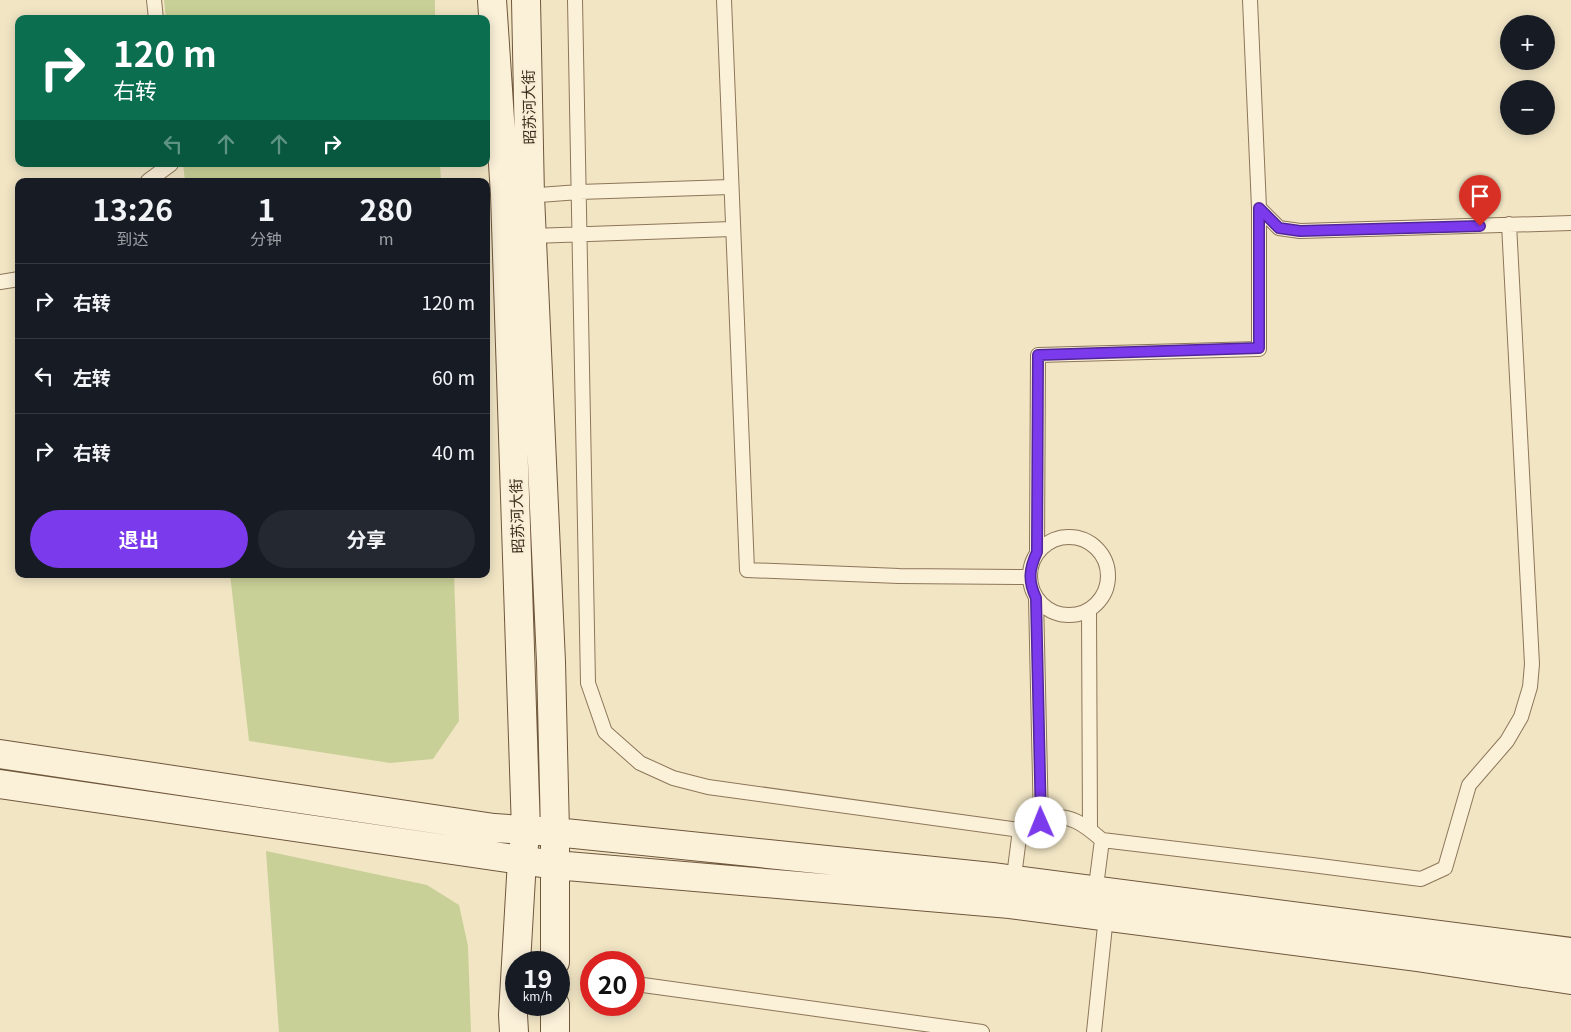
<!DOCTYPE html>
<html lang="zh">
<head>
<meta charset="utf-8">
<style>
	:root { --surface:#171b24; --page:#242831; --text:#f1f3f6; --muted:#9ea1a6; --line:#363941; --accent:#7c3aed }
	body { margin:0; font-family:Georgia,"Noto Sans SC",serif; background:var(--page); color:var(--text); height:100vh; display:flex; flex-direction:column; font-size:19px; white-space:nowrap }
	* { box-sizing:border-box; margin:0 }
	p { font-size:16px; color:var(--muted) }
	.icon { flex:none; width:28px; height:28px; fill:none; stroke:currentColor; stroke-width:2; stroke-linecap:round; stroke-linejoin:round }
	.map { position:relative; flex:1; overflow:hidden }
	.sheet { position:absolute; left:15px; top:178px; width:475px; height:400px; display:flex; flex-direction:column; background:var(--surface); border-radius:10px; box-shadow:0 2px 12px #0003 }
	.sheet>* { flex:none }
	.banner { position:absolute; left:15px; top:15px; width:475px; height:152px; border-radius:10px; box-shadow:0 2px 12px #0003; background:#0b6e4f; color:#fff; overflow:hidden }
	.controls { position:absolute; left:1500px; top:15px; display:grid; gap:10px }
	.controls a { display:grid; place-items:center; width:55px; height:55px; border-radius:50%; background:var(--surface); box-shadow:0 2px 12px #0003; font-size:25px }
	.speed { position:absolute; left:505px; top:951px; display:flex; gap:10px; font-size:25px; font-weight:700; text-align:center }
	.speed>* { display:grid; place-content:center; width:65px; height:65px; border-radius:50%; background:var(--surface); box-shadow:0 2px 12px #0003; line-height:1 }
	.speed small { font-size:12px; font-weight:400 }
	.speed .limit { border:8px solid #d22; background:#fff; color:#111 }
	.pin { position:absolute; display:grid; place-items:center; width:42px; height:42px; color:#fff; margin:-51px -21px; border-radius:50% 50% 50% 0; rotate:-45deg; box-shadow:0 0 5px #0007 }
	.pin .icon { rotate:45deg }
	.me { position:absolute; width:55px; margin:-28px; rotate:359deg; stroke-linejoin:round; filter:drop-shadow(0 0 4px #0008) }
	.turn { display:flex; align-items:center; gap:18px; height:105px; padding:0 15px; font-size:22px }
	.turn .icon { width:65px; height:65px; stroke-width:2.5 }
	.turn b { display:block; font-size:35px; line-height:42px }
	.lanes { display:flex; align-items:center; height:48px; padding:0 15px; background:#0003; justify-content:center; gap:25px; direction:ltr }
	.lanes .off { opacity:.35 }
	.eta { display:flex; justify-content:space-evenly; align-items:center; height:85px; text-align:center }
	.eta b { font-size:30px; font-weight:700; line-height:35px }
	.button { display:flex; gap:10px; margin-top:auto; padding:10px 15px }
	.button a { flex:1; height:58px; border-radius:30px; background:var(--accent); color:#fff; font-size:20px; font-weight:700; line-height:58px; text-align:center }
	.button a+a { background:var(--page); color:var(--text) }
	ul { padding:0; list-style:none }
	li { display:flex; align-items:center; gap:15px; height:75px; padding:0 15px; border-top:1px solid var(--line) }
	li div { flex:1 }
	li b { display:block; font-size:19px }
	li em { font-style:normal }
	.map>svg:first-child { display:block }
</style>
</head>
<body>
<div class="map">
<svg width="1571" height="1032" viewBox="0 0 1571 1032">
	<rect width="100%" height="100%" fill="#f1e5c4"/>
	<path fill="#c9d097" d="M164 0H435V19H166Z
		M183 164H440L441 181H185Z
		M230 574H454L459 721 433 759 390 763 249 741Z
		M266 851 427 885 459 905 468 946 471 1032H279Z"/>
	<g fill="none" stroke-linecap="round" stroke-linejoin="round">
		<g stroke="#8d7659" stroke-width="16">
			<path id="lane" d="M154 0 156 19
				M575 0 588 683 605 732 640 763 673 778 708 787 1020 830C1025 829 1031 828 1036 826 1039 824 1042 821 1046 820 1068 811 1086 826 1102 840L1312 865 1421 879 1445 868 1469 785 1507 741 1521 717 1530 687 1532 664 1509 224
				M724 0 747 570 899 576 1029 577
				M1250 0 1259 208 1279 228 1300 231 1571 223
				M148 181 171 164
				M526 196 579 192 730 187
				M532 236 732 229
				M0 282 19 279
				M1030 576a39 39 0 1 1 78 0a39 39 0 1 1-78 0Z
				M1037 552 1038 355 1259 349V208
				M1036 598 1041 823
				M1089 610 1090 829
				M1013 884 1020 830
				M1095 894 1102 840
				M643 985 982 1032
				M1094 1032 1106 916"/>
		</g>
		<g stroke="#6f573c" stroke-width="30">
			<path id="secondary" d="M492 0 505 194 526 830 522 860 513 1015 514 1032
				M526 0 530 196 551 662 555 832V962
				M0 754 494 828 555 832 992 877 1571 952
				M0 784 555 865 1010 904 1418 957 1571 980
				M555 1005V1032"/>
		</g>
		<use href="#lane" stroke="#fbf1d9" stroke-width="14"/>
		<use href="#secondary" stroke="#fbf1d9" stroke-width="28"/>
	</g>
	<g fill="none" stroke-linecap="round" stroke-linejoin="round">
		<g stroke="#51269a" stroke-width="12">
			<path id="route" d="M1041 823 1036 598C1028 581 1029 569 1037 552L1038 355 1259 348V208L1279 228 1300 231 1480 226"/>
		</g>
		<use href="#route" stroke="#7c3aed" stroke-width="9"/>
	</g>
	<g text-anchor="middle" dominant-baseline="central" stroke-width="4" stroke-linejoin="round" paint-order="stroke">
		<g font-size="15" fill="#3d2d1e" stroke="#f8eed5">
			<text transform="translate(528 107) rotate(-91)">昭苏河大街</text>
			<text transform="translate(516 516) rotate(-92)">昭苏河大街</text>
		</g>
	</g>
</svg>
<div class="controls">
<a>+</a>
<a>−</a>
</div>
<div class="speed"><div>19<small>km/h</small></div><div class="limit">20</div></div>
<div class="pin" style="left:1480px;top:226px;background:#d93025"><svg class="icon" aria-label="arrive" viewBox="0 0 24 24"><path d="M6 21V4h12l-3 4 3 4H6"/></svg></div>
<svg class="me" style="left:1041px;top:823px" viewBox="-20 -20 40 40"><circle r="19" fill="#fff"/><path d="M0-13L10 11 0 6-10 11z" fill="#7c3aed"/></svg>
<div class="banner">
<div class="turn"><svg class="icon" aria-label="right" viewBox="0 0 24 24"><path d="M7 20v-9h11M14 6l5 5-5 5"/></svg><div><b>120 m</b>右转</div></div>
<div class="lanes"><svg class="icon off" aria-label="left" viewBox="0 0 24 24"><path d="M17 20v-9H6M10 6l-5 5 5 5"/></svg><svg class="icon off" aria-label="ahead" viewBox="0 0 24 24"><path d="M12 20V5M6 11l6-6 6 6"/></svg><svg class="icon off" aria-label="ahead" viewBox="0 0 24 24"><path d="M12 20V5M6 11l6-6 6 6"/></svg><svg class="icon" aria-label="right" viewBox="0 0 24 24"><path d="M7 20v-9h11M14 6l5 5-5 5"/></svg></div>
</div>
<section class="sheet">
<div class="eta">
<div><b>13:26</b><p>到达</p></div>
<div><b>1</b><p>分钟</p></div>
<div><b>280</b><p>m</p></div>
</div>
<ul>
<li><svg class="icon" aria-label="right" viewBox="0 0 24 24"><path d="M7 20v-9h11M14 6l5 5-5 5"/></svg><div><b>右转</b></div><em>120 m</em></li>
<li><svg class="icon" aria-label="left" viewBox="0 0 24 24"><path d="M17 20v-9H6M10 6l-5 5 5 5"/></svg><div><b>左转</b></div><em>60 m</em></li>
<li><svg class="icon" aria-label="right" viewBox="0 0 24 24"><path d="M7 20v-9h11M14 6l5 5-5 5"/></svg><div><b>右转</b></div><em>40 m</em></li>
</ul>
<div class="button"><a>退出</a><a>分享</a></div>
</section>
</div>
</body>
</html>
